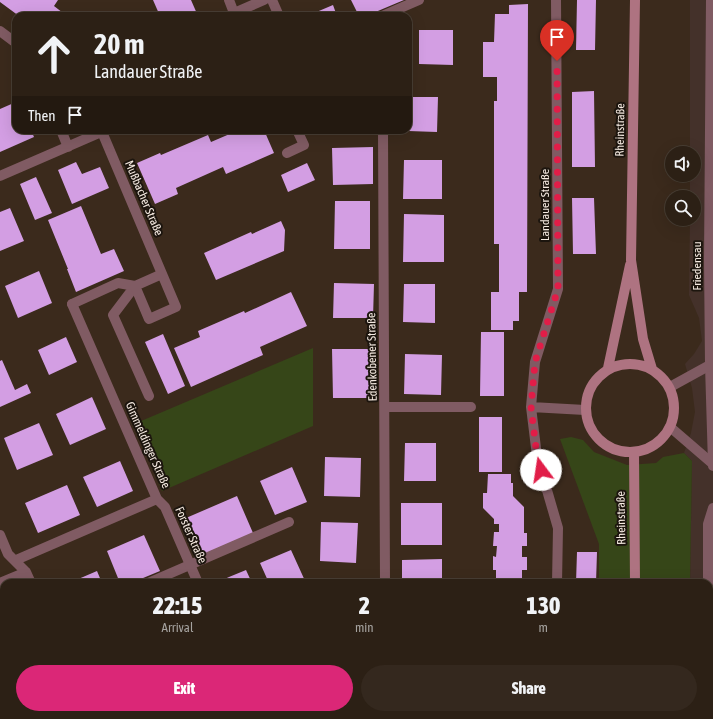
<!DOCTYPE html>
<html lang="en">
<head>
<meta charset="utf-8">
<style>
	:root { --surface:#2c2015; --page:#34281e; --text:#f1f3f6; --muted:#a6a3a0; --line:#483e34; --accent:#db2777 }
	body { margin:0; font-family:"Asap Condensed",sans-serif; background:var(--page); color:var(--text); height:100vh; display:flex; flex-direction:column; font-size:15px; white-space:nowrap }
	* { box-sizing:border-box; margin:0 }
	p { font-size:13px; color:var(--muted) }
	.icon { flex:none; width:22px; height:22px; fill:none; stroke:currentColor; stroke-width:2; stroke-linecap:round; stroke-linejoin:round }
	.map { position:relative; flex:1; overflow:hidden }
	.sheet { position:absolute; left:0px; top:579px; width:713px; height:140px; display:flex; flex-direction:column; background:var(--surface); border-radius:12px 12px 0 0; box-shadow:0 4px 16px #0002,0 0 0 1px var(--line) }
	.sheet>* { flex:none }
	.banner { position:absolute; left:12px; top:12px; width:400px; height:122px; border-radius:12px; box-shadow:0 4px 16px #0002,0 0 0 1px var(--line); background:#2c2015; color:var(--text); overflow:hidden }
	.controls { position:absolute; left:665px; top:146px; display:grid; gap:8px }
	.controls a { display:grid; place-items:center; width:36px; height:36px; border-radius:50%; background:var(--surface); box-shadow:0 4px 16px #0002,0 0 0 1px var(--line); font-size:20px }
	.pin { position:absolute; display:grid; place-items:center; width:34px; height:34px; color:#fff; margin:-41px -17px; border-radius:50% 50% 50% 0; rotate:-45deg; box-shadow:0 0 4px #0007 }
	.pin .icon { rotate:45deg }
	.me { position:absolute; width:44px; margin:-22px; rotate:346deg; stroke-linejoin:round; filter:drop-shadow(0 0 3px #0008) }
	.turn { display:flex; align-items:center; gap:14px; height:84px; padding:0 16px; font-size:18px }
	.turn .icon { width:52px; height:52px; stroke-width:2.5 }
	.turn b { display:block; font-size:28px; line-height:34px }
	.then { display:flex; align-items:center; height:38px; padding:0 16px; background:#0003; gap:8px; font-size:15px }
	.eta { display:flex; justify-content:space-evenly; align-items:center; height:68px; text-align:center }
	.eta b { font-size:24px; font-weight:800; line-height:28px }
	.cta { display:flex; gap:8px; margin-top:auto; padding:8px 16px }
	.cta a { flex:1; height:46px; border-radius:24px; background:var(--accent); color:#fff; font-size:16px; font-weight:800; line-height:46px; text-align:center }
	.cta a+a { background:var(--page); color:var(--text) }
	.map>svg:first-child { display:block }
</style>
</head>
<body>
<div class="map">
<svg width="713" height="719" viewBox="0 0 713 719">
	<rect width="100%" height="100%" fill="#3b2a1c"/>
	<path fill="#44312a" d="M690 0H713V719H689V715H709V583H690L692 461 684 453 691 433 695 412 692 388 685 364 694 354 702 341 699 318 689 295 690 219H694V197H690V175H694V153H690Z"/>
	<path fill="#364618" d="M313 348V426L162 491 134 424Z
		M571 437 583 440 594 452 627 465 656 463 663 457 684 453 692 461 690 583H599V544L560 439Z
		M596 715H689V719H596Z"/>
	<path fill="#d39ee3" d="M0 0H58L54 6 67 16H19L0 2Z
		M153 0H191L198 16H160Z
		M351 0H404L366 16H359Z
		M577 0H596L595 50H576Z
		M528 4 527 292H519V321H513V330H491V292H499V244H494V101H497V77H483V42H494L495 14H509V5Z
		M333 5 337 16H307Z
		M419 30H453V65L419 64Z
		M594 91 595 167H572V92Z
		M408 97H438L437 132 408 131Z
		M16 102V130H31L34 137 0 152V109Z
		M239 130H264L274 153 226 174 223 167 176 188 178 194 155 204 137 163 160 153 161 155 208 135 211 142Z
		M373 147V184L333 185 332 148Z
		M404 160H442V199H403Z
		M76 162 82 174 100 167 109 188 72 204 58 170Z
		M307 163 315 180 288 192 281 175Z
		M36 177 52 213 35 220 20 184Z
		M572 198H594L596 254H573Z
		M335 201H370V249H334Z
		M81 206 101 254 114 249 124 271 76 292 67 269H68L48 220Z
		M10 208 24 241 0 251V212Z
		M404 214 444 215V262H403Z
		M281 221 285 230 284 251 216 280 204 253 251 232 252 234Z
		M39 271 52 303 18 318 5 286Z
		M334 283 374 284 373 318H333Z
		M404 284H435V323L403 322Z
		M291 292 307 326 260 347 263 355 191 387 174 348 200 337 198 331 244 311 245 313Z
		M481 332H504V396H480Z
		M163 334 185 386 168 394 145 342Z
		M66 337 77 362 49 375 38 350Z
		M332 349H370V398H333Z
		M405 354 442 355 441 395 404 394Z
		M2 360 15 390 27 384 31 393 0 407V361Z
		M92 397 106 429 70 445 56 414Z
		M479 417H502V472H479Z
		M39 423 53 455 17 470 4 438Z
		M405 443H436V481H404Z
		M325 457 361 458 360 497 324 496Z
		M120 461 133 491 97 507 83 477Z
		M292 467 307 502 275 515 260 481Z
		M488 474H511V483H513V496L524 507V533H527V546H522V557H527V570H522V581L526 580V583H493V580H496V570H493V556L496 557 497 546H493L494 532H499V524H494V519L483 508V493H487Z
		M67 485 80 515 38 533 25 503Z
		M237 496 253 533 202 555 186 518Z
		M401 503H442V545H401Z
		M321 522 358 523 356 563 320 561Z
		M144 535 160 571 131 583H120L107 551Z
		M291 550 306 583H269L260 563Z
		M577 552H597L596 583H576Z
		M442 559V583H402V560Z
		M246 570 252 583H216L229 577Z
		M97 571 102 583H69Z
		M4 638V680L0 682V640Z
		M4 713V715H50L52 719H0V714Z
		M113 715H200V716L194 719H114Z
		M331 715H365V719H331Z
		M466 715H509L505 719H468L465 716Z
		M574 715H594V719H574Z"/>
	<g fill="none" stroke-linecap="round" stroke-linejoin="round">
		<path stroke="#805b63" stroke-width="10" d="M287 153 304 145 297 130
			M72 304 118 283 135 286 113 315 149 396
			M710 365 713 464
			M385 407H471
			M148 583 289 522
			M709 637H713"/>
		<path stroke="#805b63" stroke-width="10" d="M229 0 234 13 264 0
			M272 0 279 16
			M556 0 558 289 535 362 531 407 537 456 558 528 557 583
			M382 16 419 0
			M0 31 16 43
			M61 130 68 147
			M383 130 385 583
			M102 132 176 307 149 319 135 286 162 274
			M0 176 106 130
			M670 387 710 365 709 260 711 0
			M531 407 585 410
			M670 427 713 464V466
			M157 499 165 507 198 583
			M0 535 8 554 26 572 31 583
			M16 560 157 499 72 304
			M0 583 26 572
			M708 583V524L713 508
			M89 715 91 719
			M258 715 260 719
			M385 715V719
			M543 719 545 715
			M707 719V715"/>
		<path stroke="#ae7381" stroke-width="10" d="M635 0 631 260 643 339 652 369
			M586 408a44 44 0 1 1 88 0a44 44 0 1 1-88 0Z
			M608 368 630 265
			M634 452 635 583
			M636 715V719"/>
	</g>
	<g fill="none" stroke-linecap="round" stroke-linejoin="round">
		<path stroke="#e11d48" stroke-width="7" stroke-dasharray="0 12.6" d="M541 470 537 456 531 407 535 362 558 289 557 61"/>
	</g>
	<g text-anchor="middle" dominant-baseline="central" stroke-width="4" stroke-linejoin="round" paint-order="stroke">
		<g font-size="12" fill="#f6ebe2" stroke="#1c150e">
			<text transform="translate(620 130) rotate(-89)">Rheinstraße</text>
			<text transform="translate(144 198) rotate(67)">Mußbacher Straße</text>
			<text transform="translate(545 205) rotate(-90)">Landauer Straße</text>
			<text transform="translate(697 266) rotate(-90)">Friedensau</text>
			<text transform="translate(372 357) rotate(-91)">Edenkobener Straße</text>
			<text transform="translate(148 445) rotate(66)">Gimmeldinger Straße</text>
			<text transform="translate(621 518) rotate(-91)">Rheinstraße</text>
			<text transform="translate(191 535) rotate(66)">Forster Straße</text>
		</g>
	</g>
</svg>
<div class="controls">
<a><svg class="icon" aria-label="sound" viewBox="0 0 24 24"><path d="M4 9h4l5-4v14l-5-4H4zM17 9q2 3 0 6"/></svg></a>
<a><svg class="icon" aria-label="search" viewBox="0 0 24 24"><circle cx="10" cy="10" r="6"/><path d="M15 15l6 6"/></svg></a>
</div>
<div class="pin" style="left:557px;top:61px;background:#d93025"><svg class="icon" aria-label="arrive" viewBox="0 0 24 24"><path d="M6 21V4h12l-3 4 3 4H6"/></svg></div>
<svg class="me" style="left:541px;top:470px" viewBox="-20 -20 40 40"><circle r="19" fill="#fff"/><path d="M0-13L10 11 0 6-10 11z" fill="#e11d48"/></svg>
<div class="banner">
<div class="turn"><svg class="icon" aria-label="ahead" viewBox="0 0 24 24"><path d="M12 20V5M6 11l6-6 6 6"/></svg><div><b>20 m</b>Landauer Straße</div></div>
<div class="then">Then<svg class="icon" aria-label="arrive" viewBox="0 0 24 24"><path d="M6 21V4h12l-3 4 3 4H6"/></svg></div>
</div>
<section class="sheet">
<div class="eta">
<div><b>22:15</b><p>Arrival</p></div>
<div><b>2</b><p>min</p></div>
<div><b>130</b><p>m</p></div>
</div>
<div class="cta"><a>Exit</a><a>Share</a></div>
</section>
</div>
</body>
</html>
